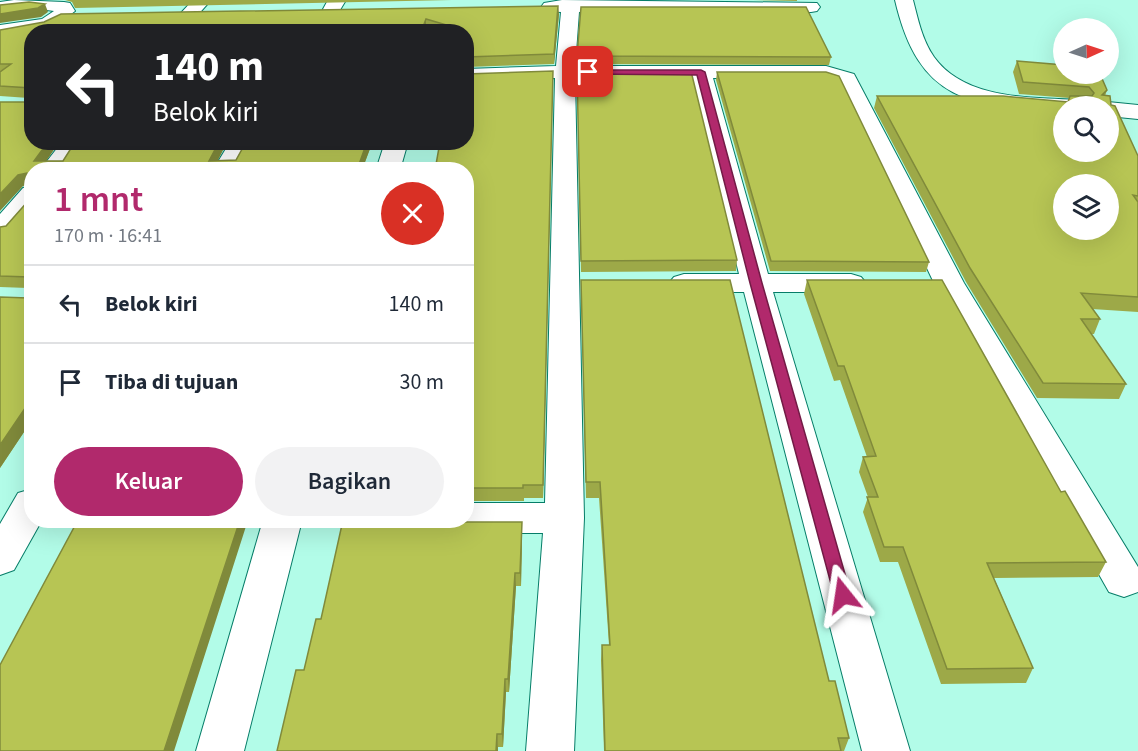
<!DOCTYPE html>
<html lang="id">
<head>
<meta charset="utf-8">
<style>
	:root { --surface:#fff; --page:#f2f2f3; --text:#1f2937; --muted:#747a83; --line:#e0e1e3; --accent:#b1296c }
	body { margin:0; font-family:"Source Sans 3",sans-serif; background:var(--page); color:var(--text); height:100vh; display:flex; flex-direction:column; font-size:22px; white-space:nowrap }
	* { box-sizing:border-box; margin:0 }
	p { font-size:20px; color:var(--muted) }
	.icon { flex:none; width:33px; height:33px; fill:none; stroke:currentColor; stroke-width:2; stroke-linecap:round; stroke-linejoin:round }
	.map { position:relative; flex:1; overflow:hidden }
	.drawer { position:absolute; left:24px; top:162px; width:450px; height:366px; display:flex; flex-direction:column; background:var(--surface); border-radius:24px; box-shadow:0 6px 24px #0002 }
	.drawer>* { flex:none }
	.top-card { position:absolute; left:24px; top:24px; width:450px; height:126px; border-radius:24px; box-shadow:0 6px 24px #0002; background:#202124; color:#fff; overflow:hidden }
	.needle { width:39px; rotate:87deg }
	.buttons { position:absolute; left:1053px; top:18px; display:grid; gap:12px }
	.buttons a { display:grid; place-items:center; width:66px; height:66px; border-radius:50%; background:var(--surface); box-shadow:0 6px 24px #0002; font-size:30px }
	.pin { position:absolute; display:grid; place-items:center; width:51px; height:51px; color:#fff; margin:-26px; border-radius:12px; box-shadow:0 3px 9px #0006 }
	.me { position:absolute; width:66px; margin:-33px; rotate:345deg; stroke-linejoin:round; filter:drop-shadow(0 0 4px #0008) }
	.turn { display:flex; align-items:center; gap:21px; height:126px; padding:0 30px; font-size:27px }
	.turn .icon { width:78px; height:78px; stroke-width:2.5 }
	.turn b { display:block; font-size:42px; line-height:51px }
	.round { display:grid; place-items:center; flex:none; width:63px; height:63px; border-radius:32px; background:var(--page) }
	.head { display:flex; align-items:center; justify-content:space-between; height:102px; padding:0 30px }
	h1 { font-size:36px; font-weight:600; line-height:45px; color:var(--accent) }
	.action { display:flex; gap:12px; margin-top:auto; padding:12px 30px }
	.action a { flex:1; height:69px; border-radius:36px; background:var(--accent); color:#fff; font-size:24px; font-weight:600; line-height:69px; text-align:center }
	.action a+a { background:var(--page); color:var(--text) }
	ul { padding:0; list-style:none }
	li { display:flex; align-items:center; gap:18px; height:78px; padding:0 30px; border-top:2px solid var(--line) }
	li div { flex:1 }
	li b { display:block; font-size:22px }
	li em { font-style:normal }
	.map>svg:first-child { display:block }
</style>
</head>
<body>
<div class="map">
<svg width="1138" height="751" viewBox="0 0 1138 751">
	<rect width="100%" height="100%" fill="#b2fce8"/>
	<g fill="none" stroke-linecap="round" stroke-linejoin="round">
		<g stroke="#067d68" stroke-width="2">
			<path id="street" d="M14 0 64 2 70 3 75 11 53 28 0 37V25L42 19 54 11 32 8 0 12V2Z
				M193 0H211L195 18H183L180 14Z
				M328 0H346L337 15H325L322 11Z
				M562 0 817 3 820 7 817 11 811 12H579L575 66H826L854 74 964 283 1138 567V592L1124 597 1109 592 934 283 839 82 825 78H713L768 274H851L861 277 866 283 861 289 851 292H773L910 751H862L744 292H684L674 289 669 283 674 277 684 274H739L692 78H575L584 518 574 751H526L543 533H466L452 528 448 520H466V503H545L555 78 466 81V69L556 66 561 12 544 11 541 7 544 3Z
				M895 0H913C918 19 922 40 934 57 965 100 1030 97 1077 100L1085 101 1088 106H1064V112C970 106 919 103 895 0Z
				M1108 102 1138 105V119L1108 116V106H1099Z
				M62 142H86L65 170H40Z
				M230 142H253L237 170H213Z
				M385 142H408L400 170H376Z
				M32 186V210L9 236 0 238V214L23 188Z
				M32 489V520H42L14 570 0 575V524L18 493Z
				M263 520H302L244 751H196Z"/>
		</g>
		<use href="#street" fill="#fff" fill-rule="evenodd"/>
	</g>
	<path fill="#9da948" d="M65 0H452L75 8 72 2Z
		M753 0H797V1Z
		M559 14 554 64 466 67V32H438L426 28 32 32V142H59L46 161H63L75 142H227L217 161 236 160 246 142H383L381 146H371L362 170H32V420L0 468 28 298V288L0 287V227L6 226 29 200 30 184 23 186 29 98 0 96V30Z
		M577 56 831 57 829 65 577 64Z
		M1017 61 1107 90 1105 96 1138 156V312L1092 309 1100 319 1094 334H1091L1126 384 1119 399 1037 398 966 282 874 108 877 96 1068 102 1070 98 1019 94 1013 72Z
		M553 71 543 498H524V501H466V170L440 146H437V142H466Z
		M577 71 737 260 736 271 581 272Z
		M717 72 929 262 926 272 770 271 716 80Z
		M581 280 829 681 849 738 844 751H604L601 660 602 645H609L599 498H586Z
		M807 280 1061 492 1106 562 1098 577 994 578 1033 668 1026 683 941 684 898 562H880L863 512 868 497 859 472 863 457H867L840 380 834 381 804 294Z
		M464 522H522V535L521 586H516L509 692H506L503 747H498V751H277L321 619Z"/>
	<path fill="#808a3b" d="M45 4 48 12 41 17 0 23V14Z
		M558 6 559 14 554 64V54Z
		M426 19V28L425 32H421Z
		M553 80 543 498V485Z
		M48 142H59L40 170 34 161Z
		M219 142H227L213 170 209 161Z
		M367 142H371V146L362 170H357Z
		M27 173 32 184 23 186 0 211V194L18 175Z
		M32 398V420L0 468V445Z
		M240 520H248L174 751H164Z
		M522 522V535L521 586 520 573Z
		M515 573 516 586 509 692 508 679Z
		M505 679 506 692 503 747 502 734Z
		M497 734 498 751H496Z"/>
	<path fill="#b7c554" stroke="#808a3b" stroke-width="1.5" fill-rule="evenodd" d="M29 2 45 4 38 8 0 14V5Z
		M558 6 554 54 466 57V32H459L460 29 426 19 421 32H32V142H48L34 161H63L75 142H219L209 161 236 160 246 142H367L357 170H32V398L0 445V297L28 298 29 277 0 276V227L6 226 29 200 30 175 27 173 18 175 0 194V102H28L31 88 0 86V72L11 64H0V30L44 22 61 14Z
		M581 7H806L831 57 577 56Z
		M1017 61 1064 65V74H1100L1107 90 1102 95 1110 96 1111 105 1115 106 1138 156V196L1133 195 1138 202V297L1081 293 1100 319H1081L1126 384 1043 383 970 268 877 96H1003L1068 102 1070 96H1092L1094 93 1089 87 1023 82ZM1064 106H1108V152H1064ZM1064 184H1108V230H1064Z
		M553 71 543 485H523V488H466V170H435L440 142H466V74Z
		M577 71H691L737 260 581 261Z
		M717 72H826L839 76 929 262 771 261Z
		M581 280H730L829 681H835L849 738H838L841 751H605L602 645H610L600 482H586Z
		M807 280H942L1061 492 1065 491 1106 562 987 563 1033 668 947 669 903 547H884L867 497H878L863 457 876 456 844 366H838Z
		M78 520H240L164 751H0V665Z
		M343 520H460L464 522H522L520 573H515L508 679H505L502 734H497L496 751H277L296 670H304L316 619H321Z"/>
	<path fill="#b1296c" stroke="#731b46" stroke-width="1.5" d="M585 70H701L705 72 762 283 851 595 849 600H836L834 595 750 283 697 75 588 74Z"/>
</svg>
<div class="buttons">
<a><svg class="needle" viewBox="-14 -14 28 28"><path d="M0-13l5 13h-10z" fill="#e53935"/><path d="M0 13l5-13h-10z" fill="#747a83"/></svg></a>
<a><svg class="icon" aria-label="search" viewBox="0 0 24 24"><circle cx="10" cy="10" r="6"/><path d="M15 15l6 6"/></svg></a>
<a><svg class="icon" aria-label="layers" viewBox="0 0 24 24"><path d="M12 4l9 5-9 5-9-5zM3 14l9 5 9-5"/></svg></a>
</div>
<div class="pin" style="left:588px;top:72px;background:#d93025"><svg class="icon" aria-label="arrive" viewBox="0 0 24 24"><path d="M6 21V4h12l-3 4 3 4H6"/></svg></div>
<svg class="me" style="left:843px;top:595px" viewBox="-20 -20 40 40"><path d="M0-17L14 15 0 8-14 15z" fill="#b1296c" stroke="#fff" stroke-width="4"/></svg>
<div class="top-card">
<div class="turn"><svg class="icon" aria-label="left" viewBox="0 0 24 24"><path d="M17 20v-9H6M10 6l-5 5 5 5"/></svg><div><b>140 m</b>Belok kiri</div></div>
</div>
<section class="drawer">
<div class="head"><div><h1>1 mnt</h1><p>170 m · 16:41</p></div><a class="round" style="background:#d93025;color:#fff"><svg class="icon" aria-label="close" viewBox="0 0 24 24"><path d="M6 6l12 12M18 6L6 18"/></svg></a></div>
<ul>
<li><svg class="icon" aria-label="left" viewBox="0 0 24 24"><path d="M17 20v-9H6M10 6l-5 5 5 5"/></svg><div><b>Belok kiri</b></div><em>140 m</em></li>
<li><svg class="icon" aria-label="arrive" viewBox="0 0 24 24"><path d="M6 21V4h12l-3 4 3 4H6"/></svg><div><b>Tiba di tujuan</b></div><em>30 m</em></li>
</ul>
<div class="action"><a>Keluar</a><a>Bagikan</a></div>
</section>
</div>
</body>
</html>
